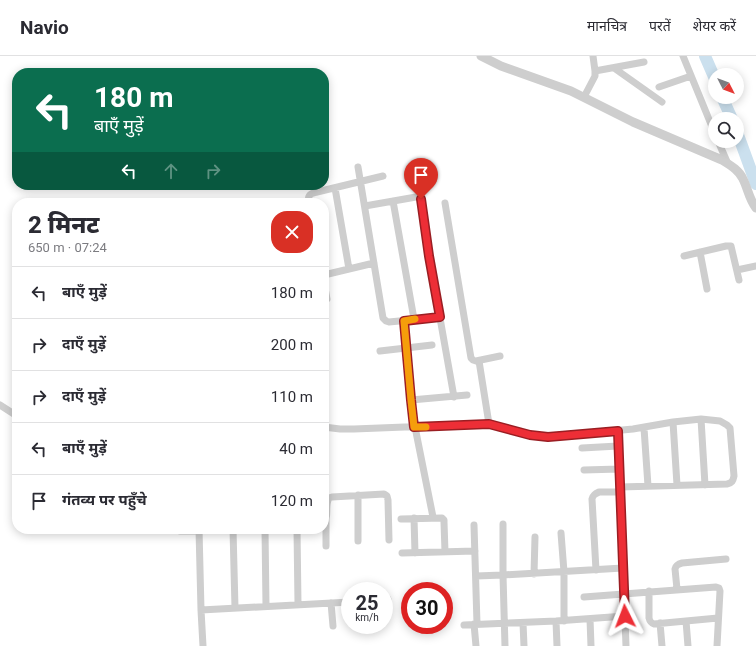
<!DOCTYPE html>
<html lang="hi">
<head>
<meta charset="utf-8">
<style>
	:root { --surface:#fff; --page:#f2f2f3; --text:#2b2b33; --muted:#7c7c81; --line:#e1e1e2 }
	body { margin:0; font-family:Roboto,"Noto Sans Devanagari",sans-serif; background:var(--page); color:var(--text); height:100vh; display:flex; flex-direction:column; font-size:15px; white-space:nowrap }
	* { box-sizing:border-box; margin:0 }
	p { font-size:13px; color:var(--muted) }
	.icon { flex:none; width:22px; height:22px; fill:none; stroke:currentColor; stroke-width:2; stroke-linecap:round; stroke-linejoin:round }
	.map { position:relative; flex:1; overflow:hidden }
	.sheet { position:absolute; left:12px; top:142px; width:317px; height:336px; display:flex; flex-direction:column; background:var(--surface); border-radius:16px; box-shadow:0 2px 10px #0003 }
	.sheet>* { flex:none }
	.banner { position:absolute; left:12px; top:12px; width:317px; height:122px; border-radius:16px; box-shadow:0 2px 10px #0003; background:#0b6e4f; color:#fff; overflow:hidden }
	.needle { width:26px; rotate:132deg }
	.buttons { position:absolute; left:708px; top:12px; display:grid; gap:8px }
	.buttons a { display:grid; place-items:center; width:36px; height:36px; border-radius:50%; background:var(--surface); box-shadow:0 2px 10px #0003; font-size:20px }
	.speed { position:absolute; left:341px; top:526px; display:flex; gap:8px; font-size:20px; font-weight:700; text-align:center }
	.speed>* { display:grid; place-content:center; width:52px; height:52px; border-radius:50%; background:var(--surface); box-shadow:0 2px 10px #0003; line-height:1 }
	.speed small { font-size:10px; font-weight:400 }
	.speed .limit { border:6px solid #d22; background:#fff; color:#111 }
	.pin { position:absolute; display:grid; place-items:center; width:34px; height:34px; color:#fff; margin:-41px -17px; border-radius:50% 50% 50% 0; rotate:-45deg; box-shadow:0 0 4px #0007 }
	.pin .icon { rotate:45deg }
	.me { position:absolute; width:44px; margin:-22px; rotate:357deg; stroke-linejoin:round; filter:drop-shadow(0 0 3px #0008) }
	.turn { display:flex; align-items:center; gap:14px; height:84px; padding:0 16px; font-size:18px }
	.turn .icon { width:52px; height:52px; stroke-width:2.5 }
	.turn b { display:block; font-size:28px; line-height:34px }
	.lanes { display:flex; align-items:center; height:38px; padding:0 16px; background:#0003; justify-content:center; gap:20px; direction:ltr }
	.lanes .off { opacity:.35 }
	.round { display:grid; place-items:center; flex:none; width:42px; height:42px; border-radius:16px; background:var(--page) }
	.overview { display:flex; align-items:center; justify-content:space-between; height:68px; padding:0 16px }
	h1 { font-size:24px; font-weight:800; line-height:30px }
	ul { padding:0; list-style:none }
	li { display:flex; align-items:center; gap:12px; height:52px; padding:0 16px; border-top:1px solid var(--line) }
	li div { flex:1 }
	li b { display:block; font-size:15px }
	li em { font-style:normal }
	header { display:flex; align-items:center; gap:24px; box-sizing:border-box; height:56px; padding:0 20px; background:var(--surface); border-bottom:1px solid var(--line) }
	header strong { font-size:19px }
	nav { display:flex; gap:22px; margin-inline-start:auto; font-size:14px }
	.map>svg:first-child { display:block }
</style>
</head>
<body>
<header>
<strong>Navio</strong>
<nav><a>मानचित्र</a><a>परतें</a><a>शेयर करें</a></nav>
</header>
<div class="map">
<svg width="756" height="590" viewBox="0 0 756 590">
	<rect width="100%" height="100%" fill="#fff"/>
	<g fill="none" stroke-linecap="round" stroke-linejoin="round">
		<path stroke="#cbe0ee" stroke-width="12" d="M705 0 715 23
			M722 41 732 63
			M737 76 756 128"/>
		<path stroke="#cecece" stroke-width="7" d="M683 0 715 78
			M614 12 662 46
			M595 15 644 6
			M659 31 691 20
			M584 41 595 20V15L593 0
			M718 85 728 108
			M358 111 383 262 386 265 389 266 440 261
			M335 132 349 213
			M393 145 414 263
			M309 147C308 142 308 139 313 137L383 120
			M445 147 471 302 473 304 476 305 500 300
			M365 150 416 141H418L421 143 429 200 454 341
			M700 196 707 233
			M684 200 726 190H731L739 224
			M737 214 756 210
			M324 219 374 207
			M324 226 327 243
			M404 265 411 344 415 371 433 461
			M380 295 432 289
			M479 305 489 368
			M411 344 467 339
			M0 349 17 360
			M701 363 705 429
			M673 366 677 429
			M324 371 340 373H354L481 368 497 370 530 379 548 381 633 373 673 366 701 363 720 365 727 369 730 372 734 420C733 425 732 427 727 428L620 431
			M644 372 648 430
			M618 375 626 590
			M582 392 618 390
			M584 414 619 413
			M358 439V485
			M414 462 415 497
			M324 463H326C328 456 325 449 329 442L332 441 384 438 387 440 388 444 389 484
			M326 463V490
			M401 463 442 462 444 464V466L445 496
			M503 468V519L505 590
			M474 469 477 568
			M199 473 201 554 203 590
			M233 473 235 552
			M265 473 266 550
			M297 473 298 548
			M180 475H199
			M561 477 564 516V565
			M402 497 475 495
			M596 514 592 443C593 439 595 438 599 436H620
			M534 518 535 481
			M476 520 503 519 623 512
			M677 533 675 513C676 509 678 508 682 507L726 503
			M649 535V562C650 566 651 567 654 568L718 562
			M584 541 716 531 719 532 720 535 717 590
			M384 544 388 543
			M331 547 333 570
			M201 554 350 546
			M590 563 591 590
			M556 565 557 590
			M686 565 688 590
			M523 567 524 590
			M660 567 662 590
			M474 568 476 590
			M464 569 556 565 625 560"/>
		<path stroke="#cecece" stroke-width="9" d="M481 0 501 10 571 35 633 66 722 104C730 109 739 114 743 123 748 133 749 143 756 152"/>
	</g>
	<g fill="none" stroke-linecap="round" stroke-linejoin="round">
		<g stroke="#9a1e23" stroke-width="10">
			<path id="route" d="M421 143 429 200 440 261 404 265 411 344 414 371 489 368 530 379 548 381 618 375 625 560"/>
		</g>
		<use href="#route" stroke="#ed2e36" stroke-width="7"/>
		<path stroke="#f59e0b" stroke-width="7" d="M415 263 404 265 411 344 414 371H426"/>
	</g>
</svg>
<div class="buttons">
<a><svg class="needle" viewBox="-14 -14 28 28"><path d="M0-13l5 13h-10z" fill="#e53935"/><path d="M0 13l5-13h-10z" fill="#7c7c81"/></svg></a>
<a><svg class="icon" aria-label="search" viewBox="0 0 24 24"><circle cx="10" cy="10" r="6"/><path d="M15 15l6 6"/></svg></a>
</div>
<div class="speed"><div>25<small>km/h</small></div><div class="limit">30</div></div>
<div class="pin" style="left:421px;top:143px;background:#d93025"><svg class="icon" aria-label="arrive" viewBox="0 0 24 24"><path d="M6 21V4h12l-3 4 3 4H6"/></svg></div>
<svg class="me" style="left:625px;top:560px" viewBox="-20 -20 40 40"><path d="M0-17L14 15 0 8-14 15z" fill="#ed2e36" stroke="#fff" stroke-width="4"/></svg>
<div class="banner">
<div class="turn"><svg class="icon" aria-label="left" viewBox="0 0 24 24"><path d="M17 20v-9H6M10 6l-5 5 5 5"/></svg><div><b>180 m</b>बाएँ मुड़ें</div></div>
<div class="lanes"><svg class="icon" aria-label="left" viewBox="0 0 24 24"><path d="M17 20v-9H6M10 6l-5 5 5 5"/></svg><svg class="icon off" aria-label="ahead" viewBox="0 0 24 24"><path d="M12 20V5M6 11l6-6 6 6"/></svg><svg class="icon off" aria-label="right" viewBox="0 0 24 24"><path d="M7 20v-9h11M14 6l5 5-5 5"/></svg></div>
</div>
<section class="sheet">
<div class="overview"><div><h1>2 मिनट</h1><p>650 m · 07:24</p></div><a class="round" style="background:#d93025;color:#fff"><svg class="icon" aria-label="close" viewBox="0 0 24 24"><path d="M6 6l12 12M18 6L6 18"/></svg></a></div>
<ul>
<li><svg class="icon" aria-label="left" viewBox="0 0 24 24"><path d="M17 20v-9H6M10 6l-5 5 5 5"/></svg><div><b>बाएँ मुड़ें</b></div><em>180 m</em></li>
<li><svg class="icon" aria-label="right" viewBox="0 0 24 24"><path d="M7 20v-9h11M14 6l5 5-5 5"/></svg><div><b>दाएँ मुड़ें</b></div><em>200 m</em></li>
<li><svg class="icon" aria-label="right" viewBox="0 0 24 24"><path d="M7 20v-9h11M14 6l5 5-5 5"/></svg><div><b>दाएँ मुड़ें</b></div><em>110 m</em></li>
<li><svg class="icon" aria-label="left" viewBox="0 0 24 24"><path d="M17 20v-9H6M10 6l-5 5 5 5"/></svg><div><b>बाएँ मुड़ें</b></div><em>40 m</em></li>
<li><svg class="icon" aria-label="arrive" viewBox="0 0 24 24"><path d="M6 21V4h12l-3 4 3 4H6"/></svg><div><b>गंतव्य पर पहुँचे</b></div><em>120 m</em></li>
</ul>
</section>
</div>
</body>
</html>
